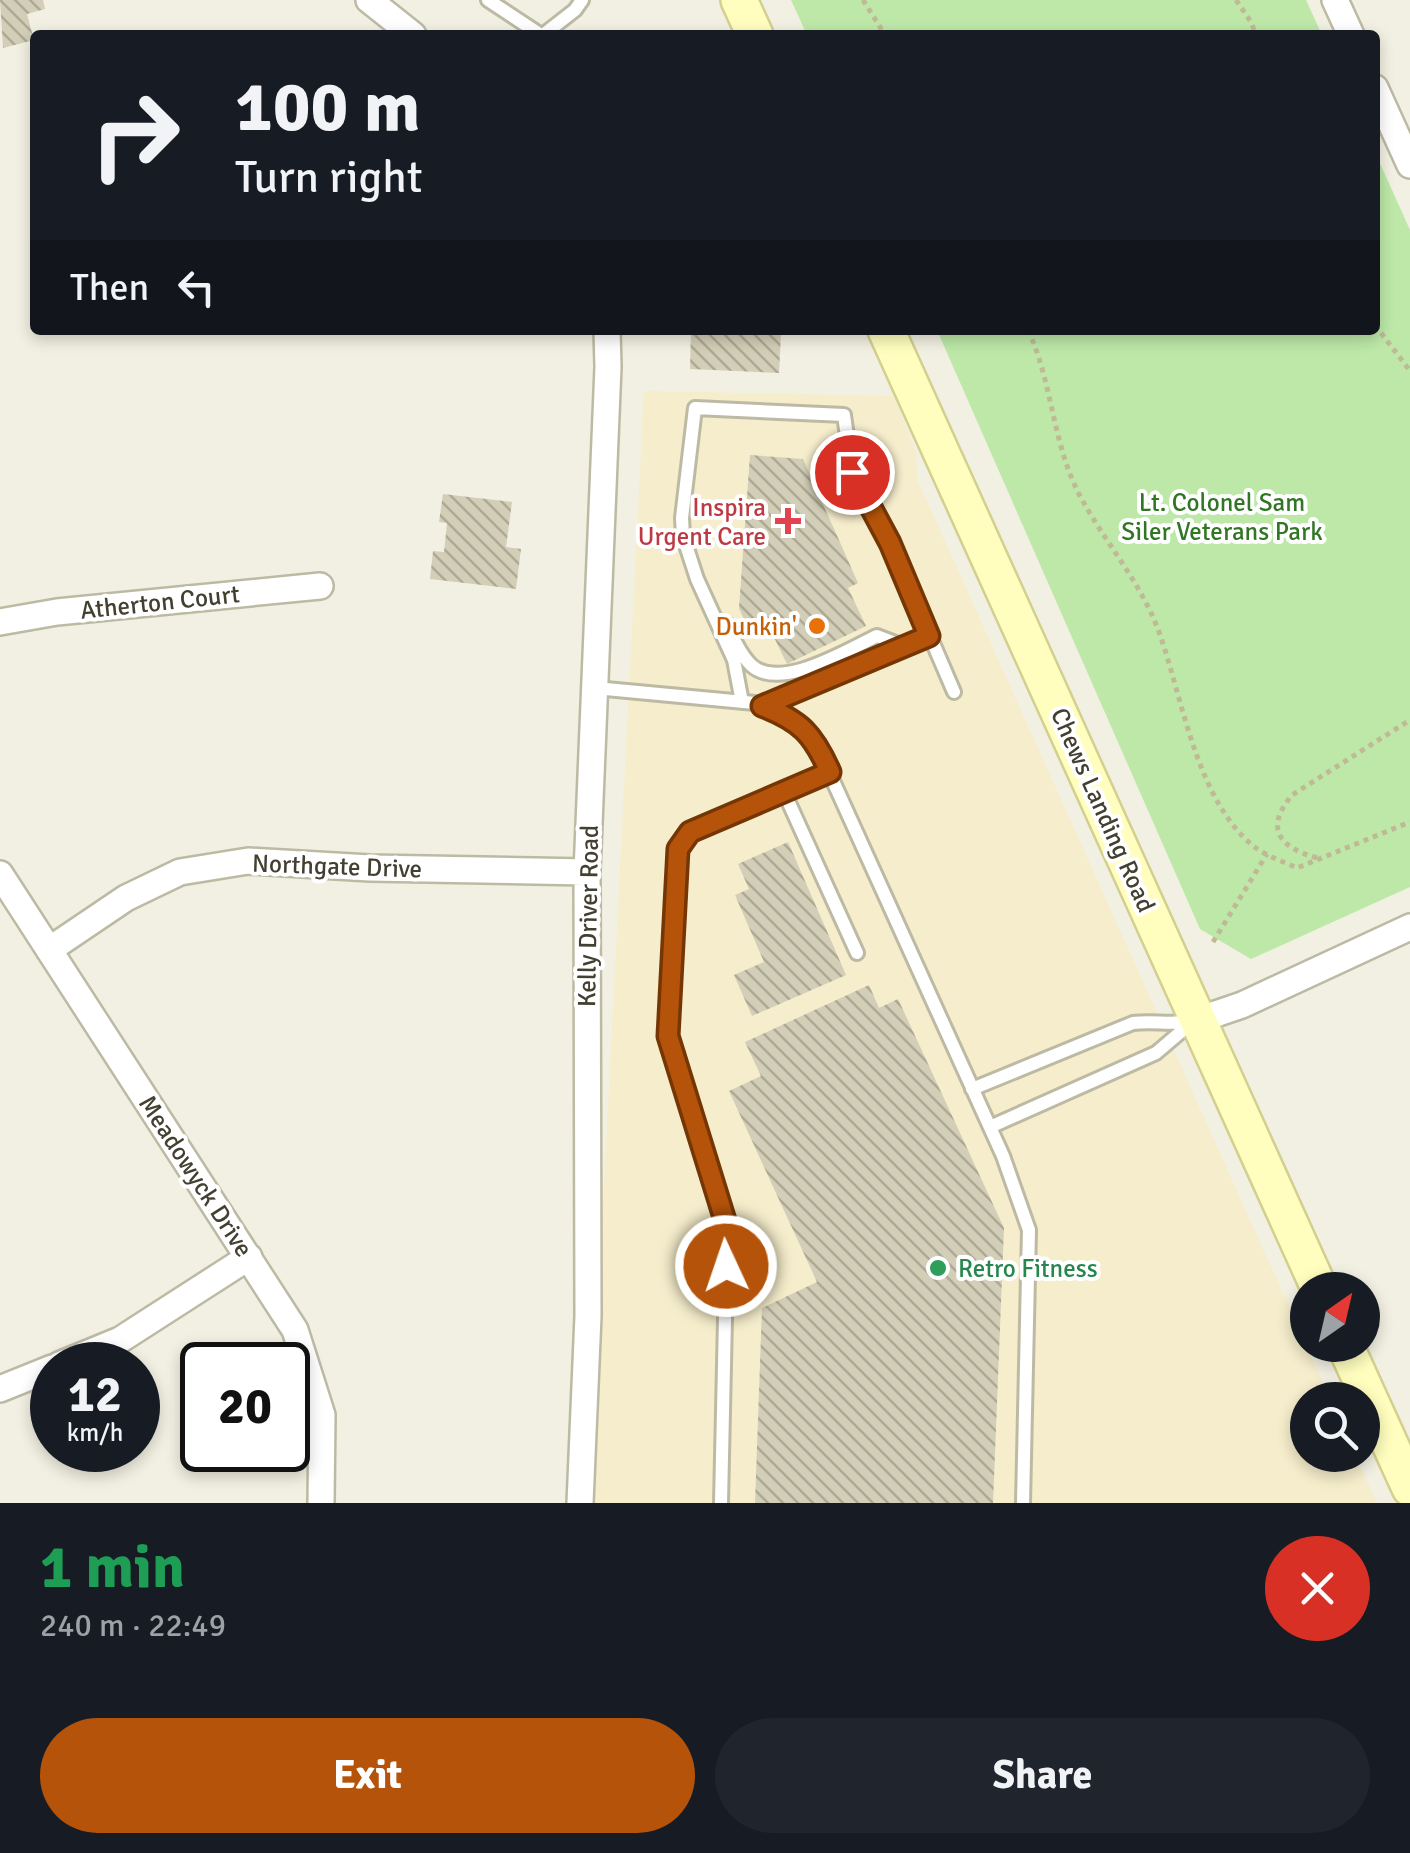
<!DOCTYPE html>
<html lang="en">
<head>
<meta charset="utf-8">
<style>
	:root { --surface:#171b24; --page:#20242c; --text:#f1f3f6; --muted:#9ea1a6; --accent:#b45309 }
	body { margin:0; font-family:Signika,sans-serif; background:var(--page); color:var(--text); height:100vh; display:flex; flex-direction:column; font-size:38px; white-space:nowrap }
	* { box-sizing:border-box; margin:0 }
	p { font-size:32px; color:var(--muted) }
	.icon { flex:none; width:55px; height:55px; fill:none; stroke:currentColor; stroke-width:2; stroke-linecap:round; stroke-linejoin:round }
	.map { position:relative; height:1503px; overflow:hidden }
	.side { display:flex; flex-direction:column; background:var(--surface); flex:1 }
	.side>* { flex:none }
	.guide { position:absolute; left:30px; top:30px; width:1350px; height:305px; border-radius:10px; box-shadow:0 5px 15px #0003; background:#171b24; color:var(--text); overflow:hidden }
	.needle { width:65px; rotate:34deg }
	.controls { position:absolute; left:1290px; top:1272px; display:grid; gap:20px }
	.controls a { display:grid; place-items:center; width:90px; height:90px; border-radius:50%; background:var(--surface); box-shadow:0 5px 15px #0003; font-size:50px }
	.speed { position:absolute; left:30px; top:1342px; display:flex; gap:20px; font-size:50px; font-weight:700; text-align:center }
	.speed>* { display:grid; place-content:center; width:130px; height:130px; border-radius:50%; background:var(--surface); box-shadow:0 5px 15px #0003; line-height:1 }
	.speed small { font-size:25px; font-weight:400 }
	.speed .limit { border:5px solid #111; border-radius:15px; background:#fff; color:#111 }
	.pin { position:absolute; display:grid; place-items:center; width:85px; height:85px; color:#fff; margin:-42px; border:5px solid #fff; border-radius:50%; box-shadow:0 2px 10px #0007 }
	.me { position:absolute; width:110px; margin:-55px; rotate:357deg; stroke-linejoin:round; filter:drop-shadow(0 0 8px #0008) }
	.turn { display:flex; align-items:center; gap:35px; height:210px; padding:0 40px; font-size:45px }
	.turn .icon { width:130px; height:130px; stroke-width:2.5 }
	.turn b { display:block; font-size:70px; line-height:85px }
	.then { display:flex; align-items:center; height:95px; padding:0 40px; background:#0003; gap:20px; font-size:38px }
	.round { display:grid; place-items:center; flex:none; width:105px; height:105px; border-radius:52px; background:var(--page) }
	.summary { display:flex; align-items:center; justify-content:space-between; height:170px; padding:0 40px }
	h1 { font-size:60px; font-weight:800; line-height:75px; color:#1e9e55 }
	.action { display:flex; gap:20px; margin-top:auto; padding:20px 40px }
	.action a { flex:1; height:115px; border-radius:60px; background:var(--accent); color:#fff; font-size:40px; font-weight:800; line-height:115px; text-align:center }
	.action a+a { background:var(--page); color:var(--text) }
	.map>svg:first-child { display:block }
</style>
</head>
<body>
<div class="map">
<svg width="1410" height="1503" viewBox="0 0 1410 1503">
	<defs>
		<pattern id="building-back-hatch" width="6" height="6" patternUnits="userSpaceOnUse" patternTransform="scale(2.5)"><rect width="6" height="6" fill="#d3ceb7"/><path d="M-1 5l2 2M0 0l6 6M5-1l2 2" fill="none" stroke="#ada995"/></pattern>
	</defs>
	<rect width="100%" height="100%" fill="#f2f0e2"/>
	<path fill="#f5edcb" d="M644 391 894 396 916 452 917 479 1331 1400H1308V1455H1355L1377 1503H588Z"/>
	<path fill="#bde8a8" d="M791 0H1306L1322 35H807Z
		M1375 152 1410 230V887L1251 959 1200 929 937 330H1375Z"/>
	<path fill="url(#building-back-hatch)" d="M0 0H43L45 9 27 14 34 40 3 48Z
		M691 330 781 333 779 373 690 369Z
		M750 455 803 459 858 583 848 588 866 626 787 664 768 625 750 633 739 608Z
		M443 494 512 502 506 547 521 549 516 589 430 579 433 551 444 552 447 523 439 522Z
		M788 842 846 975 752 1016 734 975 764 962 735 895 749 889 738 864Z
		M869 985 879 1008 898 999 1004 1228 993 1503H755L762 1308 817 1282 729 1091 761 1076 745 1042Z"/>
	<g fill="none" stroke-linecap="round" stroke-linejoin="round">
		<g stroke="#bdbaa4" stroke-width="18">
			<path id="service" d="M488 0 541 35
				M543 35 575 10 582 0
				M727 624C733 638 740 654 751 665 780 692 847 650 877 636L903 646
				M595 688 755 703 789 716 814 739 1003 1156 1029 1230 1023 1503
				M742 702 734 660 697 579 683 536 682 518 695 408 844 415 852 472 890 543 954 692
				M762 706 929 636
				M784 792 857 953
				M972 1089 1133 1023C1155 1020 1174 1026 1196 1020
				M990 1127 1156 1053 1190 1024
				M721 1503 727 1227 668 1036 678 849 691 831 830 772"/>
		</g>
		<g stroke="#bdbaa4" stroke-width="30">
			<path id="minor" d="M369 0 413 35
				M1335 0 1351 35
				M1375 88 1410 165
				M0 622 57 612 320 586
				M0 874 295 1330 322 1415 321 1503
				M49 950 126 898 180 872 248 861 370 868 587 872
				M1198 1020 1242 1005 1410 927
				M59 1365 120 1340 249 1257
				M0 1389 52 1368
				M580 1503 588 1316 587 872 608 367 607 330"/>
		</g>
		<g stroke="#d3d08f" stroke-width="40">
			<path id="secondary" d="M739 0 755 35
				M886 330 1320 1290
				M1345 1345 1410 1488"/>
		</g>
		<path stroke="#bfba95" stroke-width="5" stroke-dasharray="5 5" stroke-linecap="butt" d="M863 0 885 35
			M1236 0 1251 22 1256 35
			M1375 325 1410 371
			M1028 330C1052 381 1052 439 1077 490 1102 540 1142 582 1160 635 1183 700 1197 803 1256 848 1267 856 1284 862 1297 868L1410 822
			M1317 858C1279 847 1264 829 1292 795L1410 720
			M1213 942 1267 854"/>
		<use href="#service" stroke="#fff" stroke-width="12"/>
		<use href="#minor" stroke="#fff" stroke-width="25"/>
		<use href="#secondary" stroke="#fffebe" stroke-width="35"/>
	</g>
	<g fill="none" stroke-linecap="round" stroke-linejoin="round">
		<g stroke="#753606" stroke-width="25">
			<path id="route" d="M726 1266 727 1227 668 1036 678 849 690 832 830 772C813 734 801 721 762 706L929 636 890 543 852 472"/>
		</g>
		<use href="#route" stroke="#b45309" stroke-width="18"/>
	</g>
	<path fill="#e0444e" stroke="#fff" stroke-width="4" d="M783 506h10v10h10v10h-10v10h-10v-10h-10v-10h10z"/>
	<circle fill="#e8710a" stroke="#fff" stroke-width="4" cx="817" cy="626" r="10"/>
	<circle fill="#2e9e5b" stroke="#fff" stroke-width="4" cx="938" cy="1268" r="10"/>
	<g text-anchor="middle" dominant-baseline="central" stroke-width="8" stroke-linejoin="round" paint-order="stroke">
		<g font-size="25" fill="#317625" stroke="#fff">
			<text x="1222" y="502">Lt. Colonel Sam<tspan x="1222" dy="29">Siler Veterans Park</tspan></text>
		</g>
		<g font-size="25" fill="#be3a42" stroke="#fff" text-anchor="end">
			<text x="766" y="507">Inspira<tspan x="766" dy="29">Urgent Care</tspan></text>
		</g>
		<g font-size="25" fill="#434032" stroke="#fff">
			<text transform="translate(160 602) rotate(-6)">Atherton Court</text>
			<text transform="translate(1103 810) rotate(66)">Chews Landing Road</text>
			<text transform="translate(337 866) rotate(2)">Northgate Drive</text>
			<text transform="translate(588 916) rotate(-89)">Kelly Driver Road</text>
			<text transform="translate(196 1176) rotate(57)">Meadowyck Drive</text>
		</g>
		<g font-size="25" fill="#c56008" stroke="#fff" text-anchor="end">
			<text x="797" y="626">Dunkin'</text>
		</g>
		<g font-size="25" fill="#27864d" stroke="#fff" text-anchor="start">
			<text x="958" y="1268">Retro Fitness</text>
		</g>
	</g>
</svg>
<div class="controls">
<a><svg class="needle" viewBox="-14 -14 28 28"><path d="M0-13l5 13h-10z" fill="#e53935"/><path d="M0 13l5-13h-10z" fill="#9ea1a6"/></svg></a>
<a><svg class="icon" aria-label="search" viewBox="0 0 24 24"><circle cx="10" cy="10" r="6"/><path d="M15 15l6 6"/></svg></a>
</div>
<div class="speed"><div>12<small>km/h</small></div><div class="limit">20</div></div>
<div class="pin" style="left:852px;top:472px;background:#d93025"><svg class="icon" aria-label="arrive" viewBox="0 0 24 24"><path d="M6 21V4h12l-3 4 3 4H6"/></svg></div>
<svg class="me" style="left:726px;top:1266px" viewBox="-20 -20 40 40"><circle r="17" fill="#b45309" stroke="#fff" stroke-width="3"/><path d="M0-11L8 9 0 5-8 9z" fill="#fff"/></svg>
<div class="guide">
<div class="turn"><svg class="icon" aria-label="right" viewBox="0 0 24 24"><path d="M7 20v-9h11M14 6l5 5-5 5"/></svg><div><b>100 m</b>Turn right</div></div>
<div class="then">Then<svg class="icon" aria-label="left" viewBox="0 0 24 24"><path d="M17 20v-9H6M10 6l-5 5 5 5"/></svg></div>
</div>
</div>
<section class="side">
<div class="summary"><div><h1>1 min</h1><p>240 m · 22:49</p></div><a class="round" style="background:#d93025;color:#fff"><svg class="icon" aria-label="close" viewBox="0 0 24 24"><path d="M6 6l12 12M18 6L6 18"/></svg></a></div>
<div class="action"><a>Exit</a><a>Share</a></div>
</section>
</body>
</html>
